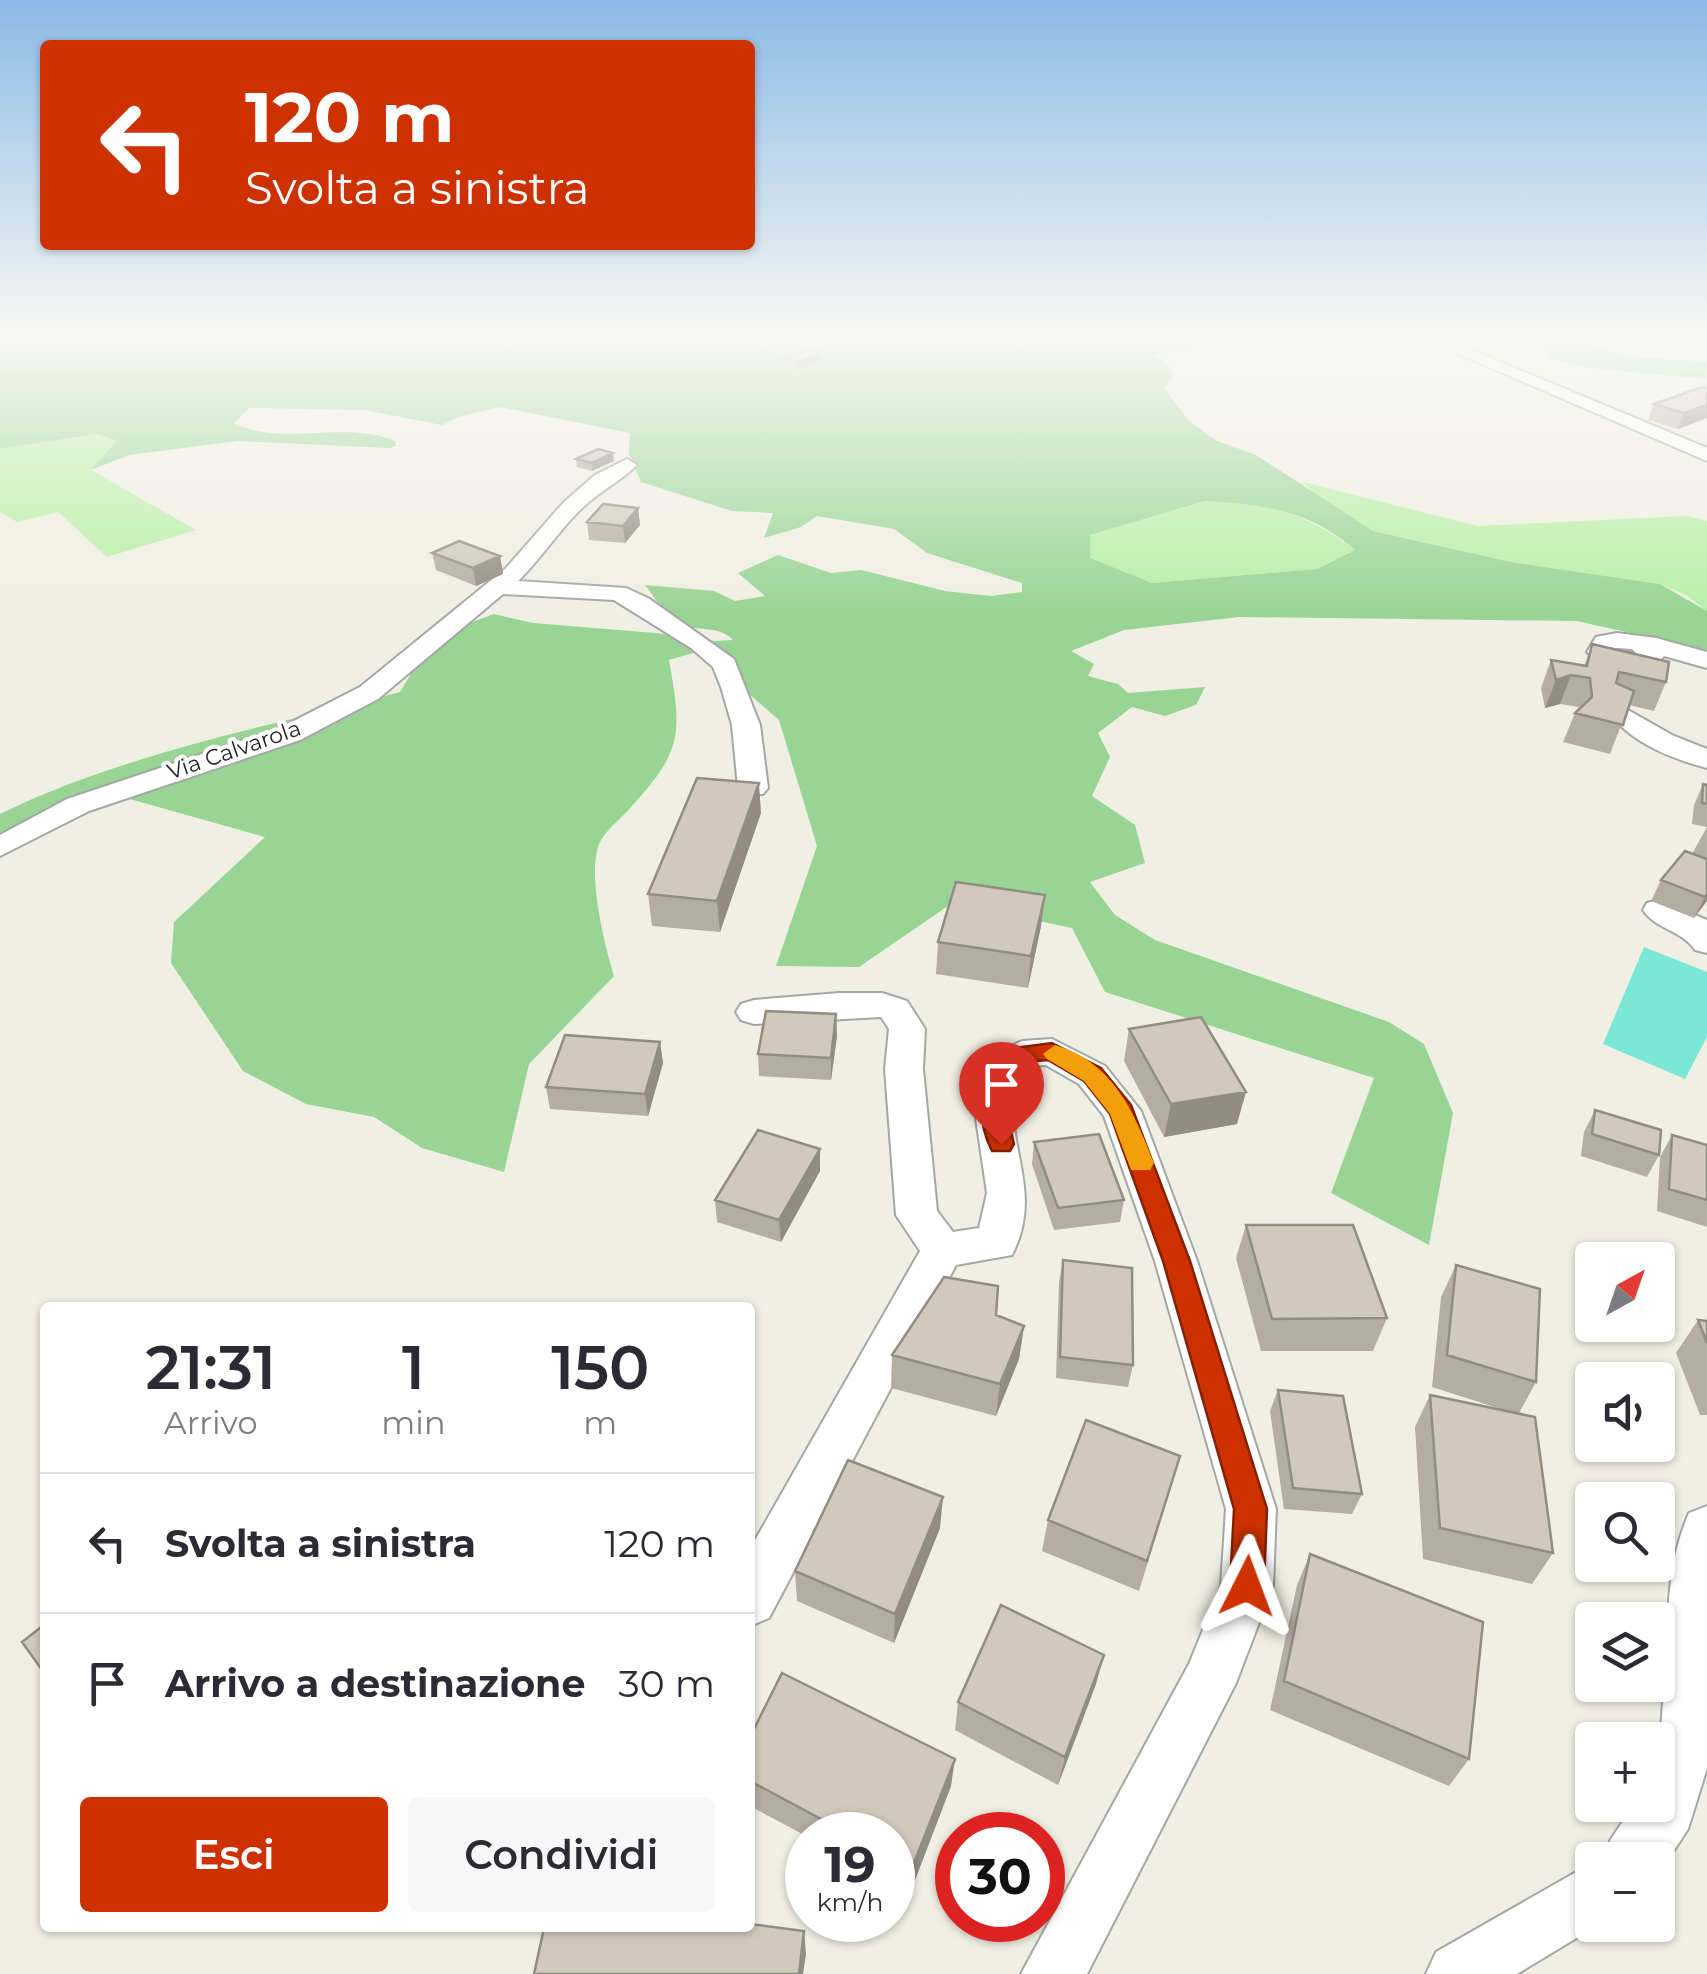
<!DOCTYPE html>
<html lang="it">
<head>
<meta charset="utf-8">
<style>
	:root { --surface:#fff; --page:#f7f7f7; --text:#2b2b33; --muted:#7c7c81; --line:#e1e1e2; --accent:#cd3100 }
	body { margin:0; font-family:Montserrat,sans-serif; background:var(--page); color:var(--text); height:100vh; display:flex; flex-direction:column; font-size:38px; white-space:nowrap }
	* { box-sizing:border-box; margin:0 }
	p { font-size:32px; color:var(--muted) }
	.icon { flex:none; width:55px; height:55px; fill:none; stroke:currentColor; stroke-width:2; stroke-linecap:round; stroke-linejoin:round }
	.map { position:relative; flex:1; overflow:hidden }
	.sheet { position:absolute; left:40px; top:1302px; width:715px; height:630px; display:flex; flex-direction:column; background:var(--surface); border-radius:10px; box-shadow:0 2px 8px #0004 }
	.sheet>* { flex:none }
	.guide { position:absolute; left:40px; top:40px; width:715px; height:210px; border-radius:10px; box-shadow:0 2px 8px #0004; background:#cd3100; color:#fff; overflow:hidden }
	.needle { width:65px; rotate:40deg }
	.fabs { position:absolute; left:1575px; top:1242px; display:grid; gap:20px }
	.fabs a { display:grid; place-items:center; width:100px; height:100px; border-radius:10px; background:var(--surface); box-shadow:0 2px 8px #0004; font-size:50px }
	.speed { position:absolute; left:785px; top:1812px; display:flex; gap:20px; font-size:50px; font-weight:700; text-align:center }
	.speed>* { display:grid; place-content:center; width:130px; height:130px; border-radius:50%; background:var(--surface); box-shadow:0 2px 8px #0004; line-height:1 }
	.speed small { font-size:25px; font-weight:400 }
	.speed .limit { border:15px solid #d22; background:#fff; color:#111 }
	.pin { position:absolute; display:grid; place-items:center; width:85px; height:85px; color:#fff; margin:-102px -42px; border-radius:50% 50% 50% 0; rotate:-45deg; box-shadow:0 0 10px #0007 }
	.pin .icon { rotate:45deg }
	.me { position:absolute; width:110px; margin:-55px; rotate:3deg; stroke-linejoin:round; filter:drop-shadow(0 0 8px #0008) }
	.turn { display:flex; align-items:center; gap:35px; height:210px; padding:0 40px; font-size:45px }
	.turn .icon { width:130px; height:130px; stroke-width:2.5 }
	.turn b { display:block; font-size:70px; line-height:85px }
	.eta { display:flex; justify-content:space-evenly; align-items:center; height:170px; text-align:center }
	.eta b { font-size:60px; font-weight:600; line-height:70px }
	.action { display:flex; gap:20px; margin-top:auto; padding:20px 40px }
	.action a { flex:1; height:115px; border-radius:10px; background:var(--accent); color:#fff; font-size:40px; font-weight:600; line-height:115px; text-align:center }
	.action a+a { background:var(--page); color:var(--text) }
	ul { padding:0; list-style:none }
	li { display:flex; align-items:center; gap:30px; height:140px; padding:0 40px; border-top:2px solid var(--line) }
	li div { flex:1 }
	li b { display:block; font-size:38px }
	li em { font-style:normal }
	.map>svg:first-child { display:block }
</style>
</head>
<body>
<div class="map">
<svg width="1707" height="1974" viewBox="0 0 1707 1974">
	<rect width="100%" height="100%" fill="#f0efe4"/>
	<path fill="#b8efa5" d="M97 434 118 441 91 470 196 530 107 557 58 512 17 522 0 512V449Z
		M1303 482 1478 526 1687 516 1707 521V611L1686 595 1660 584 1511 562 1373 531 1319 499Z
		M1205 501C1272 505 1299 509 1355 550L1317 569 1152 583 1090 559V535Z"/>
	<path fill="#98d494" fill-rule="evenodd" d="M0 338H1192L1189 351 1154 355 1171 367 1173 377 1164 388 1189 421 1215 440 1256 455 1373 531 1511 562 1660 584 1707 611V650L1577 621 1239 617 1124 630 1071 651 1094 664 1088 676 1118 684 1128 693 1205 687 1196 705 1165 716 1132 707 1098 733 1110 757 1092 796 1135 825 1145 863 1090 882 1115 915 1155 940 1389 1022 1424 1044 1453 1113 1429 1245 1331 1193 1374 1078 1105 992 1072 928 1034 920 964 895 859 967 776 966 817 846 779 720 700 651 669 660C682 733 683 750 632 806 623 817 608 828 601 840 585 868 605 946 614 976L529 1064 504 1172 422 1148 374 1117 306 1104 243 1071 171 963 174 922 265 837 119 796 0 837V814C125 753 267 727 400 692L415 667 453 629 494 614 533 623 667 634 714 641 733 640C717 624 698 633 679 623 665 615 655 598 645 585L714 591 735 601 765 596 738 573 778 555 831 573 861 570 945 591 991 596 1022 592V583L927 553 894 529 817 516 801 527 764 538 773 513 732 511 641 482 629 453 630 433 500 407 461 416 442 425 365 410 249 408 234 423C279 447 345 420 395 441L396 446 389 448 238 441 129 455 91 470 117 441 97 434 0 449ZM1205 501C1264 505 1308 509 1355 550L1317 569 1152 583 1090 558V535Z
		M1540 338H1575L1625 356 1707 362V379L1588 368 1550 358Z"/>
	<path fill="#7ae7d7" d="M1644 947 1707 972V1037L1685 1079 1603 1044Z"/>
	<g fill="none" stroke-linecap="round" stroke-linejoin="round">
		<g stroke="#a6a6a6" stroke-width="4">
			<path id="minor" d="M1422 338H1443L1707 448V461Z
				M627 459 637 465C621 481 598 492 581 509 558 531 541 559 518 581L626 588 648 598 734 659 760 725 768 788 763 794H743L738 788 732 725 721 687 713 667 691 648 614 600 503 594 378 699 300 740 89 811 0 856V835L67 799 280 728 360 687 506 568 564 502 595 475Z
				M1617 633 1656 638 1707 652V668L1664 656C1645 679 1606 675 1587 652L1596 637ZM1617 648 1632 649 1637 654 1614 650Z
				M1628 710 1672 735 1707 749V768C1676 760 1634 744 1614 718Z
				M1659 900 1707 920V953L1695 950C1682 930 1655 929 1643 910L1647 903Z
				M839 993H882L907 1001 925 1029 923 1069 937 1211 953 1232 979 1228 987 1193 974 1105 980 1067 986 1058 1022 1041 1052 1039 1105 1066 1141 1111 1197 1261 1276 1509 1273 1586 1236 1683 1087 1974H1021L1189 1664 1221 1586 1226 1509 1155 1261 1104 1116 1079 1084 1046 1065 1029 1066 1017 1074C1015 1084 1012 1095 1012 1106 1014 1160 1040 1200 1012 1255L956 1265 769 1618 750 1626V1549L920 1251 896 1215 885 1069 889 1029 881 1017 754 1024 741 1020 736 1012 741 1004 754 1000Z
				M1707 1506V1768L1688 1829 1658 1875V1860H1602L1611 1839 1634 1805H1658C1658 1764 1661 1730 1664 1689 1670 1626 1663 1573 1689 1513Z
				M1592 1863V1925H1598L1517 1974H1426L1436 1952Z"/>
		</g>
		<use href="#minor" fill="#fff" fill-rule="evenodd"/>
	</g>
	<path fill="#b4aea2" d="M1362 338H1410L1403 348 1361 342Z
		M1461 338H1492L1491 340 1462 339Z
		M785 359 821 361 797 369 785 366Z
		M1707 388V418L1678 429 1648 420 1654 404Z
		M576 459 614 461 592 471 577 467Z
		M638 508 640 525 625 543 589 540 587 522Z
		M432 553 500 556 503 574 476 586 436 570Z
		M1592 644 1666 682 1654 711 1629 705 1610 754 1563 742 1575 713 1579 707 1560 704 1545 708 1541 688 1551 660 1584 666Z
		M1703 784 1707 785V827L1692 824 1694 805Z
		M761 813 720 932 652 926 648 894Z
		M1707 827V901L1694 918 1651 901 1661 880 1692 854Z
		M1041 926 1028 988 936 974 938 942Z
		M836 1014 837 1036 831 1080 759 1076 758 1054Z
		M1129 1029 1237 1124 1164 1137 1124 1061Z
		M660 1042 663 1063 648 1116 550 1109 546 1087Z
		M1595 1110 1659 1155 1647 1177 1581 1156 1584 1132Z
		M1672 1135 1707 1145V1227L1657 1211 1660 1157Z
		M1034 1142 1124 1200 1120 1222 1054 1230 1032 1164Z
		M820 1171 781 1242 717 1222 715 1200Z
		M1246 1225 1387 1318 1373 1351H1261L1236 1258Z
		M1063 1260 1133 1365 1128 1387 1056 1378 1059 1282Z
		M1456 1265 1536 1382 1519 1413 1553 1553 1532 1584 1423 1559 1415 1427 1430 1395 1510 1412 1432 1387 1441 1297Z
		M1698 1320 1707 1321V1415H1700L1676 1353Z
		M1024 1326 1019 1359 996 1416 891 1388 892 1355Z
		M1278 1390 1362 1494 1352 1514 1284 1509 1270 1411Z
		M1180 1456 1139 1591 1042 1551 1048 1520Z
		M940 1528 894 1643 797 1601 795 1571Z
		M1310 1554 1469 1759 1449 1786 1270 1710 1297 1585Z
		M1096 1684 1058 1785 955 1730 958 1702Z
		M750 1737 951 1786 910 1893 892 1883V1835H808V1837L750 1806Z"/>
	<path fill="#928d84" d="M821 354V361L797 369V362Z
		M1707 405V418L1678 429 1684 413Z
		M613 453 614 461 592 471V463Z
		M638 508 640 525 625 543 623 526Z
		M500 556 503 574 476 586 473 568Z
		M1571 675 1560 704 1545 708 1556 680Z
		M759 783 761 813 720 932 717 901Z
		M1707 894V901L1694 918 1705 897Z
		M1045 895 1041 926 1028 988 1031 956Z
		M836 1014 837 1036 831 1080V1058Z
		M660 1042 663 1063 648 1116 645 1094Z
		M1246 1092 1237 1124 1164 1137 1171 1104Z
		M820 1149V1171L781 1242 779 1220Z
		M1024 1326 1019 1359 996 1416 1000 1384Z
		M943 1497 940 1528 894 1643 895 1614Z
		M1104 1655 1096 1684 1058 1785 1065 1757Z
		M955 1759 951 1786 910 1893 912 1868Z
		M804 1931 806 1954 803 1974H799Z"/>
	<path fill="#d1cabc" stroke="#928d84" stroke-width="2.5" d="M809 350 821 354 797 362 785 359Z
		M1702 387 1707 388V405L1684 413 1654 404Z
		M598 449 613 453 592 463 576 459Z
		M603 504 638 508 623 526 587 522Z
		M459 541 500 556 473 568 432 553Z
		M1592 644 1669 662 1666 682 1619 672 1616 683 1634 691 1623 725 1575 713 1592 697 1590 678 1571 675 1556 680 1551 660 1587 666Z
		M697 778 759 783 717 901 648 894Z
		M1703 784 1707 785V804L1702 803Z
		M1685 851 1707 859V894L1705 897 1661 880Z
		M956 882 1045 895 1031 956 938 942Z
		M766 1011 836 1014 831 1058 758 1054Z
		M1201 1017 1246 1092 1171 1104 1129 1029Z
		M565 1035 660 1042 645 1094 546 1087Z
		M1595 1110 1661 1130 1659 1155 1592 1134Z
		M758 1130 820 1149 779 1220 715 1200Z
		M1099 1134 1124 1200 1058 1208 1034 1142Z
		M1672 1135 1707 1145V1200L1669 1189Z
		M1246 1225H1353L1387 1318 1272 1319Z
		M1063 1260 1132 1268 1133 1365 1060 1357Z
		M1456 1265 1540 1289 1536 1382 1447 1355Z
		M944 1277 998 1286 996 1315 1024 1326 1000 1384 892 1355Z
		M1698 1320 1707 1321V1343Z
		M1278 1390 1343 1396 1362 1494 1293 1488Z
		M1430 1395 1535 1417 1553 1553 1440 1528Z
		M1086 1420 1180 1456 1147 1561 1048 1520Z
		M848 1460 943 1497 895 1614 795 1571Z
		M1310 1554 1483 1622 1469 1759 1284 1681Z
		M1001 1605 1104 1655 1065 1757 958 1702Z
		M45 1624V1674L22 1642Z
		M782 1673 955 1759 912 1868 892 1857V1835H851L750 1781V1737Z
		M750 1924 804 1931 799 1974H534L544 1928H750Z"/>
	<linearGradient id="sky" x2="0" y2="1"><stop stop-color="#8bbae6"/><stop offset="0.55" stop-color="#f8f8f3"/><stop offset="1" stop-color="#f8f8f3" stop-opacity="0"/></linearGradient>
	<rect width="1707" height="614" fill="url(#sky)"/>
	<path fill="#cd3100" stroke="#852000" stroke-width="2.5" d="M1052 1043 1101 1068 1131 1105 1190 1261 1267 1509 1264 1586 1259 1597 1247 1602 1235 1597 1230 1586 1234 1509 1163 1261 1110 1114 1084 1081 1048 1060 1027 1062 1011 1072 1005 1105 1014 1144 1010 1151H992C978 1125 978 1087 991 1061L1014 1048Z"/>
	<path fill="#f59e0b" d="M1055 1045C1113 1062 1134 1112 1154 1163L1150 1170H1131L1110 1114 1084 1081 1047 1059 1043 1054Z"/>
	<g text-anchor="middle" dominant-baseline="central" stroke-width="8" stroke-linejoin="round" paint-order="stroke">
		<g font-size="22" fill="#1f1f1f" stroke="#fff">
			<text transform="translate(234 750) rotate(-19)">Via Calvarola</text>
		</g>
	</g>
</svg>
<div class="fabs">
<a><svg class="needle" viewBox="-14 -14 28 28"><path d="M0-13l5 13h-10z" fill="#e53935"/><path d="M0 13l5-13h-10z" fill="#7c7c81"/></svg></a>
<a><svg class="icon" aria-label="sound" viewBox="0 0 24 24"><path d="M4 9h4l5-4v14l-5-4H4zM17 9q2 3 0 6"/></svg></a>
<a><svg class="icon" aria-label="search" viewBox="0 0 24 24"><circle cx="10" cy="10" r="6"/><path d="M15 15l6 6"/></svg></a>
<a><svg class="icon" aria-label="layers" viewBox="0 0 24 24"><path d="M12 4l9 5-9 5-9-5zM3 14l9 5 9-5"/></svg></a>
<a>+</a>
<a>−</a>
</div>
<div class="speed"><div>19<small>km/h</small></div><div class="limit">30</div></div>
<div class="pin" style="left:1001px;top:1144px;background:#d93025"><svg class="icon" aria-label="arrive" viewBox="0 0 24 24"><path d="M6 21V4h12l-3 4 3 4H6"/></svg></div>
<svg class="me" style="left:1247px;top:1586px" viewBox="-20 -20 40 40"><path d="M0-17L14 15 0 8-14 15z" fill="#cd3100" stroke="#fff" stroke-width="4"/></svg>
<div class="guide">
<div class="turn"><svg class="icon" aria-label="left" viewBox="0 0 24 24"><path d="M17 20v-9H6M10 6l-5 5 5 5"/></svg><div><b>120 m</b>Svolta a sinistra</div></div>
</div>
<section class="sheet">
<div class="eta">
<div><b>21:31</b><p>Arrivo</p></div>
<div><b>1</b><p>min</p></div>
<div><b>150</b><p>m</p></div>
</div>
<ul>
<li><svg class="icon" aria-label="left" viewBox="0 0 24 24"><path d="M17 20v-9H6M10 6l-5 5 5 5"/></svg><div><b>Svolta a sinistra</b></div><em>120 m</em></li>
<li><svg class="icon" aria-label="arrive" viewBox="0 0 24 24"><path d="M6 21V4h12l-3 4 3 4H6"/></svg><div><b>Arrivo a destinazione</b></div><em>30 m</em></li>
</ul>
<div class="action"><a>Esci</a><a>Condividi</a></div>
</section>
</div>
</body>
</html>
